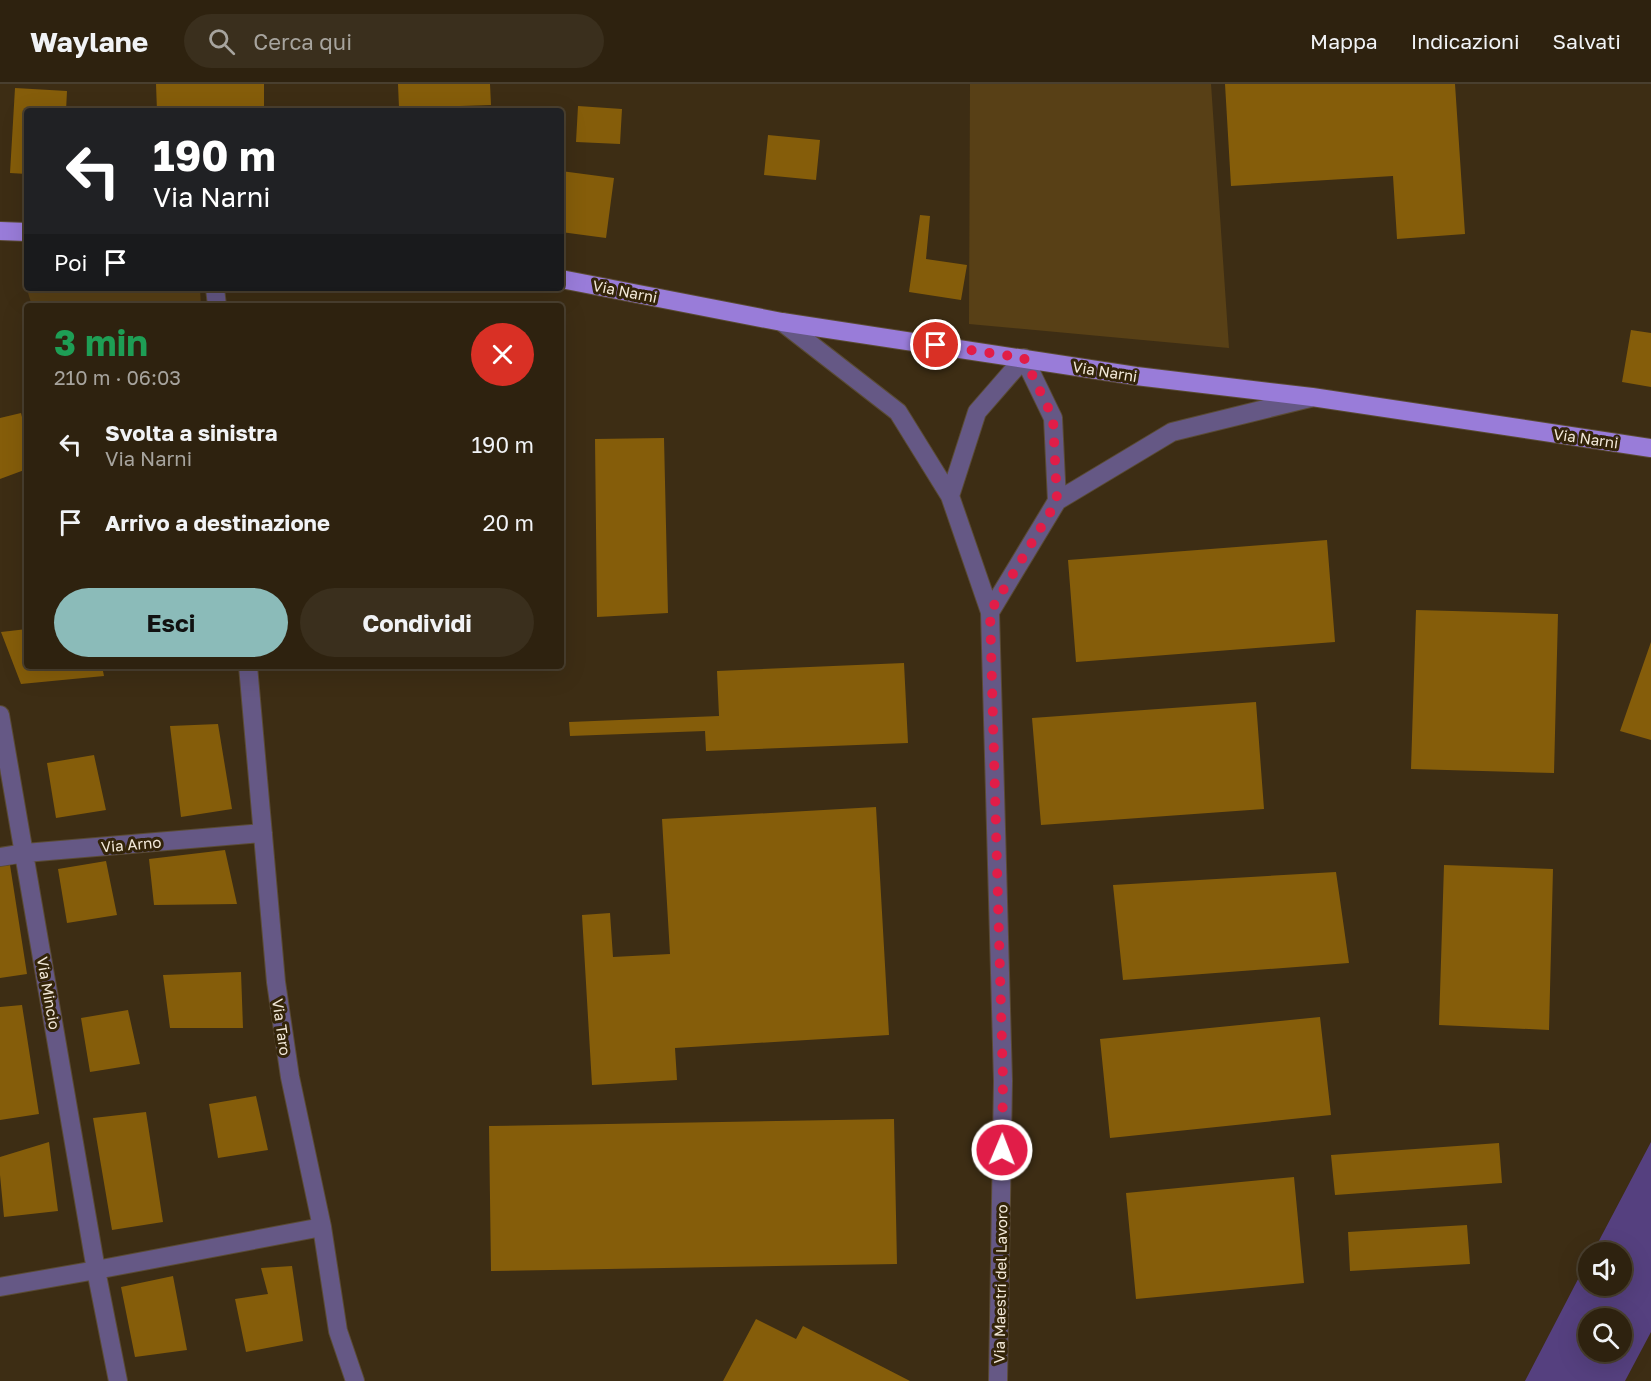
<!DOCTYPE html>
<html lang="it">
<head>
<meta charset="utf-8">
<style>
	:root { --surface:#2e220f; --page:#3a2f1d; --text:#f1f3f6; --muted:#a7a49e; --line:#493f2f; --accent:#8bbbb9 }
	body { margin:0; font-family:"Golos Text",sans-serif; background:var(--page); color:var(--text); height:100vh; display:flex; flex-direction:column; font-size:22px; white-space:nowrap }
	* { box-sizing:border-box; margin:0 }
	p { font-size:20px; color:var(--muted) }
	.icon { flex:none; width:33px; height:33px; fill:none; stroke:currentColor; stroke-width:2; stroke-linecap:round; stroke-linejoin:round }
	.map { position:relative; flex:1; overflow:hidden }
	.panel { position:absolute; left:24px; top:219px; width:540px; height:366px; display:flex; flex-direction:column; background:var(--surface); border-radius:6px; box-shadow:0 6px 24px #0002,0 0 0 2px var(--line) }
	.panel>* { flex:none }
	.hud { position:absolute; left:24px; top:24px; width:540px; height:183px; border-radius:6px; box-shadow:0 6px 24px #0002,0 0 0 2px var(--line); background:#202124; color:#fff; overflow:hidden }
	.tools { position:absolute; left:1578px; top:1158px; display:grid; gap:12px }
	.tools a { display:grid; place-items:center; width:54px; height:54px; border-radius:50%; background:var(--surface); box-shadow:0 6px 24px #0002,0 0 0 2px var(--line); font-size:30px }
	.pin { position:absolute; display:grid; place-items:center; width:51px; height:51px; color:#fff; margin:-26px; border:3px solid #fff; border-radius:50%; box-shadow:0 2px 6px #0007 }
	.me { position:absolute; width:66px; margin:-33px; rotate:1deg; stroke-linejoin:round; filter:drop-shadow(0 0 4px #0008) }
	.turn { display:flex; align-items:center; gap:21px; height:126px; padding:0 30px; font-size:27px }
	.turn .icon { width:78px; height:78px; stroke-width:2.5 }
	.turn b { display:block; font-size:42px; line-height:51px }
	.then { display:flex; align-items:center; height:57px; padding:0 30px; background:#0003; gap:12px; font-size:22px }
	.round { display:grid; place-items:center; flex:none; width:63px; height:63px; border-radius:32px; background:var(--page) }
	.headline { display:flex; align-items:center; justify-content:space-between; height:102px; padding:0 30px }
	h1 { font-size:36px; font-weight:700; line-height:45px; color:#1e9e55 }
	.cta { display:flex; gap:12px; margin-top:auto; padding:12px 30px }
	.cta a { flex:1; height:69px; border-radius:36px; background:var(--accent); color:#111; font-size:24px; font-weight:700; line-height:69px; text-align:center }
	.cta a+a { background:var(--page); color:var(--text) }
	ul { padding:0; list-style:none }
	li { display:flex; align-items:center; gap:18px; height:78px; padding:0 30px }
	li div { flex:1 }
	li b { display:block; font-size:22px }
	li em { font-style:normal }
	header { display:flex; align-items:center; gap:36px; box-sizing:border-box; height:84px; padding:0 30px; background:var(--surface); border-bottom:2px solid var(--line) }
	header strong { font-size:28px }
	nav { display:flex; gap:33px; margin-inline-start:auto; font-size:21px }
	.search { width:420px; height:54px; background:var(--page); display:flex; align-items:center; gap:15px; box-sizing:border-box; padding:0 21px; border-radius:33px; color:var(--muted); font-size:22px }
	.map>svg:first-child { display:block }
</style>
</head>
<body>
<header>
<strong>Waylane</strong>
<div class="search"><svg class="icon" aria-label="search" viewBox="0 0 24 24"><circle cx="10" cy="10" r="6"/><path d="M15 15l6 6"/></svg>Cerca qui</div>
<nav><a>Mappa</a><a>Indicazioni</a><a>Salvati</a></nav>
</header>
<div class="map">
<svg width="1651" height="1297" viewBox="0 0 1651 1297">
	<rect width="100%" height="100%" fill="#3d2d14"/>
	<path fill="#584016" d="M970 0H1211L1229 264 969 240Z
		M22 189H27V204H200L201 222H32Z"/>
	<path fill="#55407f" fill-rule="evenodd" d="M1651 1058V1248L1625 1297H1525L1588 1176V1202H1622V1168H1593ZM1588 1234H1622V1268H1588Z"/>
	<path fill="#855d0a" d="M156 0H264V27H157Z
		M398 0H490L491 21 399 24Z
		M1225 0H1455L1465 150 1397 155 1393 92 1231 102Z
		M15 4 67 7 66 27H27V90L10 89Z
		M578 22 622 25 620 60 576 58Z
		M768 51 820 56 816 96 764 91Z
		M561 87 614 94 606 154 561 148Z
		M920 131 930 132 926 175 967 181 961 216 909 208Z
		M1631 246 1651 249V303L1622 298Z
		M21 329 27 353V385L0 395V334Z
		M664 354 668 529 597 533 595 355Z
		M1327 456 1335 558 1076 578 1068 476Z
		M1416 526 1558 530 1554 689 1411 685Z
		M27 545V582H102L104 592 21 600 1 548Z
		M1651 558V656L1620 647Z
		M904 579 908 659 706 667 705 647 570 652 569 638 719 632 717 587Z
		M1256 618 1264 725 1041 741 1032 634Z
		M218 640 232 725 181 733 170 642Z
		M94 671 106 726 56 734 47 679Z
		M876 723 889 951 675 964 677 996 592 1001 582 831 610 829 613 873 670 870 662 735Z
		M225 766 237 820 154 821 149 775Z
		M106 777 117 831 67 839 58 785Z
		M10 781 27 890 0 894V782Z
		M1444 781 1553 785 1549 946 1439 941Z
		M1336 788 1349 879 1123 896 1113 801Z
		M241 888 243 944H170L163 891Z
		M22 921 39 1030 0 1036V923Z
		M128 926 140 980 90 988 81 934Z
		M1320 933 1331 1031 1110 1054 1100 955Z
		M256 1012 268 1066 218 1074 209 1020Z
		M146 1028 163 1138 112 1146 93 1034Z
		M894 1035 897 1180 491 1187 489 1042Z
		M49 1058 58 1127 4 1133 0 1091V1073Z
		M1499 1059 1502 1099 1335 1111 1331 1071Z
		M1294 1093 1304 1199 1136 1215 1126 1109Z
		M1467 1141 1470 1180 1350 1187 1348 1148Z
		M292 1182 303 1257 246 1268 235 1215 268 1210 261 1184Z
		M173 1192 187 1266 135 1273 121 1203Z
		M756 1235 796 1255 803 1242 910 1297H723Z"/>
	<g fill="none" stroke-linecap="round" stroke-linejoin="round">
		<g stroke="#5a4b34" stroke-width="20">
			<path id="minor" d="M215 204 217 222
				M782 238 898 328 950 412 990 528 1003 997 998 1297
				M950 412 977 328 1024 274 1053 334 1057 417
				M990 528 1057 417 1172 348 1310 314
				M248 582 276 898 290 993 322 1143 338 1247 355 1297
				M0 631 96 1186 118 1297
				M0 773 25 769 263 749
				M0 1203 96 1186 322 1143"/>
		</g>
		<g stroke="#5a4b34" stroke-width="20">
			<path id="primary" d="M0 147 27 148
				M561 195 782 238 1136 292 1312 313 1651 364"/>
		</g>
		<use href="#minor" stroke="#655885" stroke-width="18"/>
		<use href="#primary" stroke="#997cd9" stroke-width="18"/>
	</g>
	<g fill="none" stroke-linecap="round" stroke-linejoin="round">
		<path stroke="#e11d48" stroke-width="10" stroke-dasharray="0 18" d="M936 261 1024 274 1053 334 1057 417 990 528 1003 997 1002 1066"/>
	</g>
	<g text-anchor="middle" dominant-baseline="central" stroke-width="6" stroke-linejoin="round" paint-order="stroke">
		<g font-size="15" fill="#f3e9da" stroke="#332409">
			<text transform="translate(625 207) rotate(11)">Via Narni</text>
			<text transform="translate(1105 287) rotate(9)">Via Narni</text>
			<text transform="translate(1586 354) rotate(8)">Via Narni</text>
			<text transform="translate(131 760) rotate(-5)">Via Arno</text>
			<text transform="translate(49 909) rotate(80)">Via Mincio</text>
			<text transform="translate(282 943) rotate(82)">Via Taro</text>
			<text transform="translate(1000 1200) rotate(-89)">Via Maestri del Lavoro</text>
		</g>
	</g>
</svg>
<div class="tools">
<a><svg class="icon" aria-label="sound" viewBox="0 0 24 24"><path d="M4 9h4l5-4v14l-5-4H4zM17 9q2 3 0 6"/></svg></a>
<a><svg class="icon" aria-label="search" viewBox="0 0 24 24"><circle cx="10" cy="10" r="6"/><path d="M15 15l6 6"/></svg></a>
</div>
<div class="pin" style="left:936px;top:261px;background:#d93025"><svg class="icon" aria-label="arrive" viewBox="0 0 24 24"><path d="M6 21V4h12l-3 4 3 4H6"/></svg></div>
<svg class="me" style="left:1002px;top:1066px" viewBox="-20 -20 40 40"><circle r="17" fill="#e11d48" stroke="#fff" stroke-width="3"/><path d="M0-11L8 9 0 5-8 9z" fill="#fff"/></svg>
<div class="hud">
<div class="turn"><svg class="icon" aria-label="left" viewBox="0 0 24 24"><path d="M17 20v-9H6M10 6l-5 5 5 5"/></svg><div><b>190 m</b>Via Narni</div></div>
<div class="then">Poi<svg class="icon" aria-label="arrive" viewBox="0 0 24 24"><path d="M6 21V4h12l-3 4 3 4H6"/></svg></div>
</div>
<section class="panel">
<div class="headline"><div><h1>3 min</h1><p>210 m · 06:03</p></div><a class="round" style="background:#d93025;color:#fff"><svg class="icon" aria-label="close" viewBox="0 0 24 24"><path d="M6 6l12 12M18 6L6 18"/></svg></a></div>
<ul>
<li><svg class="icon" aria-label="left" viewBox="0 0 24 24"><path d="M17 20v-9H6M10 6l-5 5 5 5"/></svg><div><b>Svolta a sinistra</b><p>Via Narni</p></div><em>190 m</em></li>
<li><svg class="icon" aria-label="arrive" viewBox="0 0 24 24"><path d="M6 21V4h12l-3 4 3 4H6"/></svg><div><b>Arrivo a destinazione</b></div><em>20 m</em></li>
</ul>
<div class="cta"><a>Esci</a><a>Condividi</a></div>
</section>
</div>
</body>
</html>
